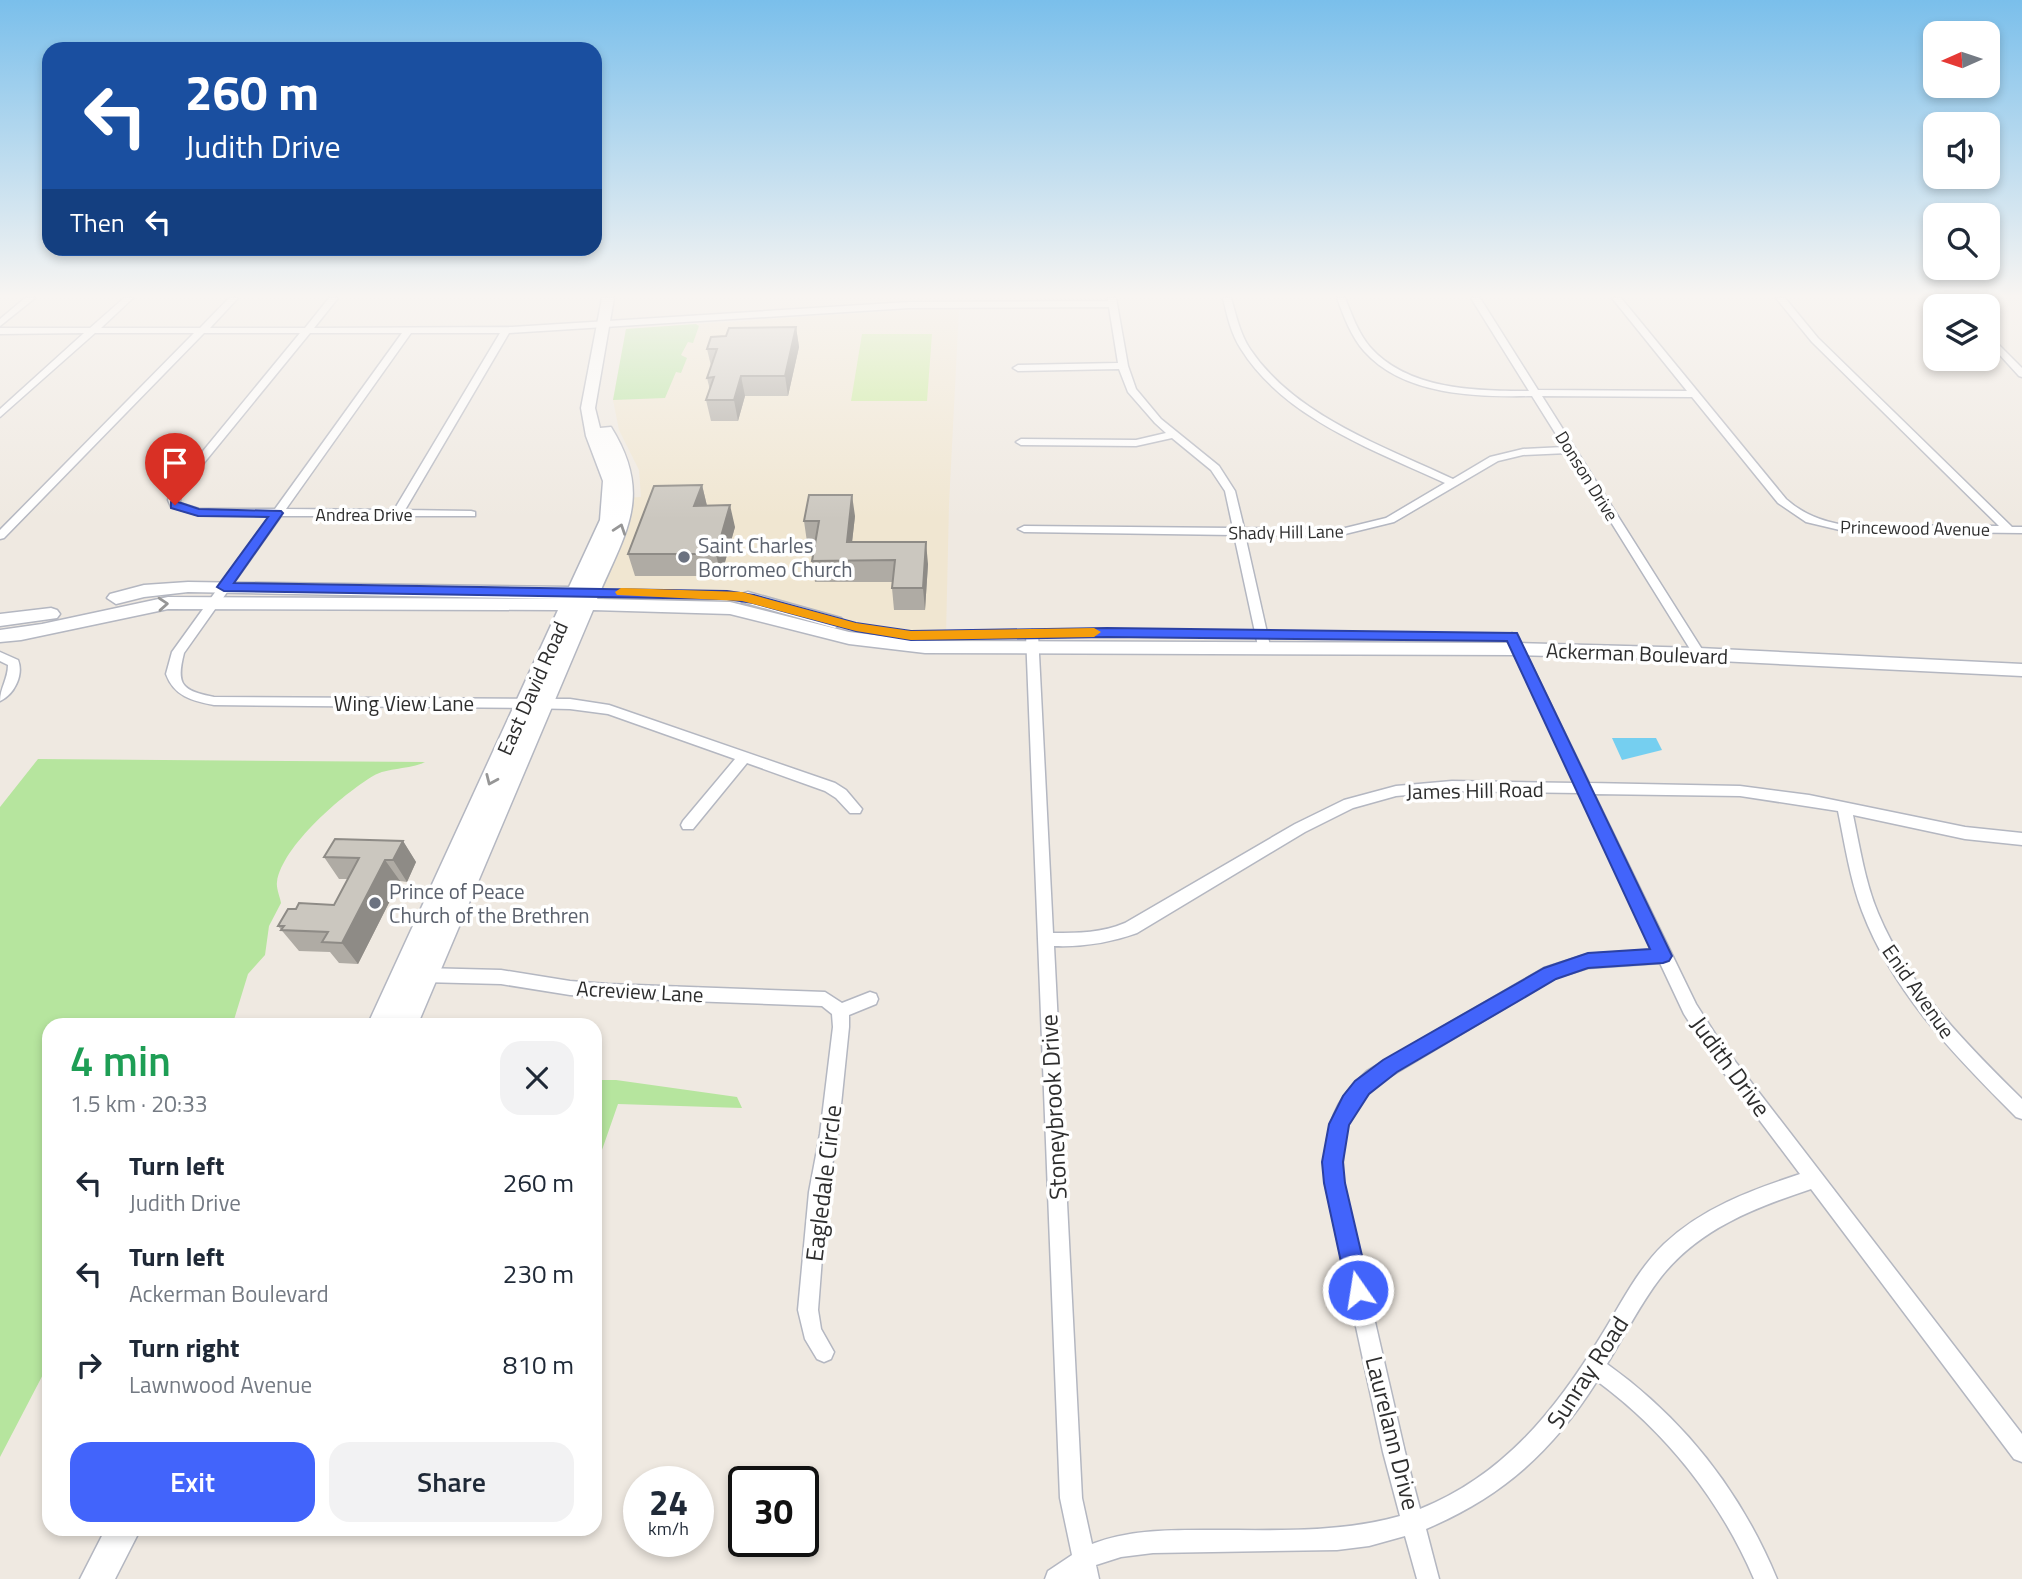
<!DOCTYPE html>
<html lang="en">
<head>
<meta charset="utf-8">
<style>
	:root { --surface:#fff; --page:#f2f2f3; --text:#1f2937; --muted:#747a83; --accent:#4264fb }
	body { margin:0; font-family:"Titillium Web",sans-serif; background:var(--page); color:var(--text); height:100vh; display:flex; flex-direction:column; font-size:26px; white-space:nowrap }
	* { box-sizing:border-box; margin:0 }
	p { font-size:23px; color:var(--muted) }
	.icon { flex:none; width:38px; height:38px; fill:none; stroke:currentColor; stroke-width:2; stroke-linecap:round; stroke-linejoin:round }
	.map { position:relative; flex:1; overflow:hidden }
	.side { position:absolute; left:42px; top:1018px; width:560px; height:518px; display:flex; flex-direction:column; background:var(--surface); border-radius:21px; box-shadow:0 4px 10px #0003 }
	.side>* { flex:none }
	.guide { position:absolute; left:42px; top:42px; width:560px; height:214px; border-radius:21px; box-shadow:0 4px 10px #0003; background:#1a4fa0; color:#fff; overflow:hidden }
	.needle { width:46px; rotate:267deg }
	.controls { position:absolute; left:1923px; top:21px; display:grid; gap:14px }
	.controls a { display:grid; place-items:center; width:77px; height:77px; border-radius:14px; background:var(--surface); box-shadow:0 4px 10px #0003; font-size:35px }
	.speed { position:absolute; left:623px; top:1466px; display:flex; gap:14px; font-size:35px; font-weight:700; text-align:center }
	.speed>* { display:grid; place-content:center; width:91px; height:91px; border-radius:50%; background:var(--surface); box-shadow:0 4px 10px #0003; line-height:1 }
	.speed small { font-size:18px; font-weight:400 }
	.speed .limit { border:4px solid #111; border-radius:10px; background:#fff; color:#111 }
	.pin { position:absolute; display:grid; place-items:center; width:60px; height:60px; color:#fff; margin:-72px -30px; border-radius:50% 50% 50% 0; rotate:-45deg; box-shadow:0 0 7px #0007 }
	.pin .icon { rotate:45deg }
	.me { position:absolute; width:77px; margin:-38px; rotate:347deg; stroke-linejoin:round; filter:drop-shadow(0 0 5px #0008) }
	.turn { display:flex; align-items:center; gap:24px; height:147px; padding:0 28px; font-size:32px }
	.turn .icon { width:91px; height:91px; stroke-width:2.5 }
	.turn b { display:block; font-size:49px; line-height:60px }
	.then { display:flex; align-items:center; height:66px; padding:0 28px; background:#0003; gap:14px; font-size:26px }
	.round { display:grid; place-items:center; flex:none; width:74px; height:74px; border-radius:21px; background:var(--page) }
	.summary { display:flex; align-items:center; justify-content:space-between; height:119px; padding:0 28px }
	h1 { font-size:42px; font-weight:600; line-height:52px; color:#1e9e55 }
	.button { display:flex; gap:14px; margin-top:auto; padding:14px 28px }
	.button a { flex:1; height:80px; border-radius:21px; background:var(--accent); color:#fff; font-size:28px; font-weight:600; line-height:80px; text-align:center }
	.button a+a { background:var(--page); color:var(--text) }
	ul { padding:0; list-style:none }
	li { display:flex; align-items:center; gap:21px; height:91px; padding:0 28px }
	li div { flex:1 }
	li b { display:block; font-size:26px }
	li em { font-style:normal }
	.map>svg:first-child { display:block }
</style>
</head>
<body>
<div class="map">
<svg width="2022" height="1579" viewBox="0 0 2022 1579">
	<rect width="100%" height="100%" fill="#efe9e1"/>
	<path fill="#f0e6d1" d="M959 309 949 504 946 636 911 635 856 627 742 597 594 592 627 498 641 497 639 470 619 430 613 400 626 329 892 311Z"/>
	<path fill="#b6e59e" d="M696 324 699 326 693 343 688 342 681 355 687 358 681 373 676 372 665 398 613 400 626 329Z
		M38 759 425 762C409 770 388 767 373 776 343 794 282 846 277 882 276 888 280 897 281 903L269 926 265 955 248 974 233 1023 235 1025 49 1026V1363L0 1457V807Z
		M595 1080H616L737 1097 742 1108 618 1104 595 1170Z"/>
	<path fill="#c9ec9a" d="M862 334H932L927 401H851Z"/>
	<path fill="#75cff0" d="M1612 738H1656L1662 750 1622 760Z"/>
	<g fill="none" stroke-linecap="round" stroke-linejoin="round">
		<g stroke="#b4b7c1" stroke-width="3">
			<path id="street" d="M25 298H35L0 326V319Z
				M124 298H133L101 328H200L229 298H238L210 328H305L329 298H338L314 328 512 327 909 302 1108 301V298H1116L1128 366 1136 389 1161 419 1219 466 1235 491 1244 528 1337 530 1386 518 1445 483C1374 450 1285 419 1241 349 1231 334 1227 315 1223 298H1231C1236 315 1240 334 1250 349 1295 416 1383 446 1453 479L1490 457 1523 449 1564 447 1532 396C1477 397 1404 396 1364 351 1351 336 1344 317 1337 298H1345C1352 315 1358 333 1370 347 1408 390 1476 391 1529 391L1471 298H1480L1538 390 1687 391 1612 298H1621L1786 499C1803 514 1821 521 1844 525L1999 526 1812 342 1776 298H1785L1818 338 2012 527H2022V533L1844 531 1806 522 1778 503 1692 397 1542 396 1705 654 1703 657H1695L1568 453 1523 455 1498 461 1394 522 1337 536 1245 535 1270 646 1264 650 1258 646 1234 535 1024 532 1018 529 1024 526 1233 528 1225 491 1211 470 1172 438 1136 446 1021 445 1016 442 1021 439 1136 440 1166 433 1155 423 1128 392 1119 369 1018 371 1013 368 1018 365 1118 363 1109 307 909 308 509 333 405 510 471 511 475 512V516H281L184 653C176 684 181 691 214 697L570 699 609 705 835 783 846 790 862 809 860 813H850L836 798 825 791 747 763 693 829H683L681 825 683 821 735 759 608 714 570 709 526 708 214 705C192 701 174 696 166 674L172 652 270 516 198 515 171 507 168 500 171 490 300 333H204L4 538 0 539V530L194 333H95L0 417V409L84 333 0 334V328H90ZM310 333H402L275 509H199L180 503 181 491ZM411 333H500L394 510 286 509Z
				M1940 298H1950L1958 306H1949Z
				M1988 334 2022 368V377L2019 376 1988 342Z
				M1032 630 1038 634 1053 933C1079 933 1102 933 1125 923L1295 824 1344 800 1396 786 1452 781 1575 783 1506 637 1512 633 1518 637 1589 783 1740 786 1809 795 1965 827 2022 833V845L1965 839 1853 815C1860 848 1865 882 1878 913 1909 987 1966 1044 2022 1099V1119L2016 1117C1955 1056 1893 993 1862 911 1850 879 1845 845 1838 811L1740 796 1594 794 1696 1004 1721 1043 2022 1434V1462L2014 1459 1811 1189C1754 1208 1699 1229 1661 1277 1640 1304 1625 1335 1607 1364 1684 1419 1741 1492 1777 1579H1754C1720 1500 1666 1432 1597 1381 1553 1451 1502 1497 1426 1529L1439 1579H1417L1405 1536 1369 1546 1337 1550 1153 1553 1121 1557 1096 1565 1099 1579H1045L1048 1571 1072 1555 1060 1498 1026 634ZM1452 791 1580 793 1654 950 1588 954 1544 968 1367 1071C1359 1079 1350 1087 1344 1096 1326 1121 1324 1154 1325 1183L1383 1452 1400 1516C1340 1533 1276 1530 1213 1530 1172 1530 1131 1529 1092 1544L1082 1498 1054 946C1084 947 1109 943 1137 933L1305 832 1353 808 1396 796ZM1660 963 1684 1014 1709 1053 1800 1174C1751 1190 1702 1208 1664 1244 1637 1270 1621 1304 1601 1336 1556 1410 1503 1476 1420 1509L1405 1452 1343 1183C1342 1159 1342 1128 1357 1107 1363 1098 1372 1091 1379 1083L1555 978 1588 968Z
				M0 652 18 660C24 675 14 695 0 701 0 688 8 679 8 665L0 661Z
				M422 968 501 970 570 981 608 984 825 992 842 1003 870 992 876 994 878 999 876 1004 849 1015V1027L838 1134 827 1192 818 1310 821 1329 834 1352 831 1359 824 1362 817 1359 805 1339 798 1310 809 1192 820 1134 833 1027 832 1014 822 1006 608 998 570 995 501 984 422 982 416 980 414 975 416 970Z"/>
		</g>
		<g stroke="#b4b7c1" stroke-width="3">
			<path id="secondary" d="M602 298H614L595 408 600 428 611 427C654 496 625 533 597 599L730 602 849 632 925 641 1518 643 1699 648 2022 664V676L1699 660 1518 655 925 653 849 644 730 614 593 610 417 1026H392L393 1022 392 1026H367L558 610 168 609 21 640 0 642V630L42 624 168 597 563 599 188 592 144 597 116 604 107 598 110 594 144 585 188 582 569 587 600 520 603 481 586 436 581 408Z
				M748 592 841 618 844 622 835 628 742 602 739 598 742 594Z
				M51 608 57 610 60 614 57 618 0 626V614Z
				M105 1530H140L115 1579H80Z"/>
		</g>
		<use href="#street" fill="#fff" fill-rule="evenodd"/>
		<use href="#secondary" fill="#fff" fill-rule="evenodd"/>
	</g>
	<path fill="#afaba4" d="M796 327 799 347 788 396H745L738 421H711L706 400 710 390 707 378 711 366 707 349 726 336Z
		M702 485 707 506 735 527 721 576H635L628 554Z
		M855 516 852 542 928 564 925 610H894L892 588 893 582H815L812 561 815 542H807L804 521Z
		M403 841 416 862 407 882 400 881 358 964 339 963 330 952 299 951 278 926 296 909 334 905 348 879H339L324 857Z"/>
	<path fill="#8e8b86" d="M796 327 799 347 788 396 785 376Z
		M741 376 745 396 738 421 734 400Z
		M702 485 707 506H694Z
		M852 495 855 516 850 560 847 542Z
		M730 505 735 527 721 576 716 554Z
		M926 542 928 564 925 610 923 588Z
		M403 841 416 862 407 882 393 860Z
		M385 860 400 881 358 964 342 943Z"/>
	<path fill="#cbc7bf" stroke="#8e8b86" stroke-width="2" d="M796 327 785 376H741L734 400H706L714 377 707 378 717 349H707L711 337 726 336 729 328Z
		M702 485 694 506 730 505 716 554H628L654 486Z
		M809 495H852L847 542H926L923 588H892L895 560 812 561 819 521H804Z
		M335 839 403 841 393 860H385L342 943 322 942 328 932 281 930 284 926H278L288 909H296L299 903 334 905 359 858 324 857Z"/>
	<defs><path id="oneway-chevron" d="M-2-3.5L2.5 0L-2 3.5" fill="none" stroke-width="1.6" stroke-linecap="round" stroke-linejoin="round" transform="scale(1.75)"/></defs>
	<g stroke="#969696">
		<use href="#oneway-chevron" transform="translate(620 529) rotate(-71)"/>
		<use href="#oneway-chevron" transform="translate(163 604) rotate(-4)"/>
		<use href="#oneway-chevron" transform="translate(491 780) rotate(114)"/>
	</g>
	<linearGradient id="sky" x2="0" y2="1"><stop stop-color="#7abfeb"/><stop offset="0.57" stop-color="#f8f5f2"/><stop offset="1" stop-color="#f8f5f2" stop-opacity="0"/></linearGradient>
	<rect width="2022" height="519" fill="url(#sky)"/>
	<path fill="#4264fb" stroke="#2b41a3" stroke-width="2" d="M175 501 199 509 281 511 283 513 234 583 727 591 754 595 856 623 911 631 1107 628 1517 633 1672 956 1669 961 1663 963 1588 968 1556 979 1397 1072 1369 1094 1349 1125 1343 1162 1345 1183 1370 1290 1366 1298 1358 1302 1350 1298 1347 1290 1324 1183 1322 1162 1329 1124 1343 1096 1355 1081 1383 1060 1544 968 1588 953 1650 949 1507 641 1107 637 911 640 856 631 753 603 727 599 224 591 217 587 268 517 198 516 171 508V502Z"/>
	<path fill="#f59e0b" d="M621 588 742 592 856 623 911 631 1094 628 1101 632 1094 637 911 640 856 631 742 601 617 595 615 592Z"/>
	<g fill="#6b7280" stroke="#fff" stroke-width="2.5">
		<circle cx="684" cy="557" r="7"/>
		<circle cx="375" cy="903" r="7"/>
	</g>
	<g text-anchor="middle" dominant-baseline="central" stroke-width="7" stroke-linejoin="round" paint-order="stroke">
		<g font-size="18" fill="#2e2e2e" stroke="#fff">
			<text transform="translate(1587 476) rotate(58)">Donson Drive</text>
			<text x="364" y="514">Andrea Drive</text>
			<text transform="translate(1915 528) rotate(1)">Princewood Avenue</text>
			<text transform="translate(1286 532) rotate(-1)">Shady Hill Lane</text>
		</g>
		<g font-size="21" fill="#5b616d" stroke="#fff" text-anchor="start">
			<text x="698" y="545">Saint Charles<tspan x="698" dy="24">Borromeo Church</tspan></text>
			<text x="389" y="891">Prince of Peace<tspan x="389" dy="24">Church of the Brethren</tspan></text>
		</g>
		<g font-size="21" fill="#2e2e2e" stroke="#fff">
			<text transform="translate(1637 653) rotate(2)">Ackerman Boulevard</text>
			<text transform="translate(532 688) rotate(-66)">East David Road</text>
			<text x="404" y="703">Wing View Lane</text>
			<text transform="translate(1475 790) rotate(-1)">James Hill Road</text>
			<text transform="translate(640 991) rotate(3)">Acreview Lane</text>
			<text transform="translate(1919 991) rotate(55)">Enid Avenue</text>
		</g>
		<g font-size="24" fill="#2e2e2e" stroke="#fff">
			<text transform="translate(1731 1066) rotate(54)">Judith Drive</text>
			<text transform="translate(1053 1107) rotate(-93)">Stoneybrook Drive</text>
			<text transform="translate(823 1183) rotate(-83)">Eagledale Circle</text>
			<text transform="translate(1587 1372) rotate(-57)">Sunray Road</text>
			<text transform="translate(1393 1433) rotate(76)">Laurelann Drive</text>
		</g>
	</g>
</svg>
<div class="controls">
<a><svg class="needle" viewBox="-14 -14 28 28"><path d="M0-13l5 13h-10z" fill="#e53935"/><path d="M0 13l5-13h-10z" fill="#747a83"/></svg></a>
<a><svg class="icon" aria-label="sound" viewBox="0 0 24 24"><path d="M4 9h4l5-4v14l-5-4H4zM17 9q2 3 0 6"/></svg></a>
<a><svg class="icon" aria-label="search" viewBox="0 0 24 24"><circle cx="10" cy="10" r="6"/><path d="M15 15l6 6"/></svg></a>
<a><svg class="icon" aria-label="layers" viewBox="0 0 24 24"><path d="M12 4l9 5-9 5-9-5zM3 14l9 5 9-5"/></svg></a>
</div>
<div class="speed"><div>24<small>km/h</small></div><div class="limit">30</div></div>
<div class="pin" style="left:175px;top:505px;background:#d93025"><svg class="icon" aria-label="arrive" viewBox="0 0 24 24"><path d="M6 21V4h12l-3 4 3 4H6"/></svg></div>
<svg class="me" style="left:1358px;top:1290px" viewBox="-20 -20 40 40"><circle r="17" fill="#4264fb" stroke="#fff" stroke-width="3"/><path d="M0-11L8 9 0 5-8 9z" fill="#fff"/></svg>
<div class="guide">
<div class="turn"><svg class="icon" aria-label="left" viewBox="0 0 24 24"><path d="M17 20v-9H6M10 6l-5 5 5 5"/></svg><div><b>260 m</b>Judith Drive</div></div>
<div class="then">Then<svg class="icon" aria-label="left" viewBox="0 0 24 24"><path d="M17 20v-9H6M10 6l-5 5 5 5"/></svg></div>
</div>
<section class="side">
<div class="summary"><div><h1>4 min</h1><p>1.5 km · 20:33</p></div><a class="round"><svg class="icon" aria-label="close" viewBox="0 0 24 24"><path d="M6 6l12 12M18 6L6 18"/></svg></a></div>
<ul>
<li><svg class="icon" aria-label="left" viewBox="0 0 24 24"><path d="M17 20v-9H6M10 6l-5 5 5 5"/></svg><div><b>Turn left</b><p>Judith Drive</p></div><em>260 m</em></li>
<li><svg class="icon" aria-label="left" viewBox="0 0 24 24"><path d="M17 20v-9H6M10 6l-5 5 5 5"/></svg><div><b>Turn left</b><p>Ackerman Boulevard</p></div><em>230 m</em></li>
<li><svg class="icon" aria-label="right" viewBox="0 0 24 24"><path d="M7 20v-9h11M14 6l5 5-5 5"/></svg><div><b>Turn right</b><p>Lawnwood Avenue</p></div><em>810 m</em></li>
</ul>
<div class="button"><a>Exit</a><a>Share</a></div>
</section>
</div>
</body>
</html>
